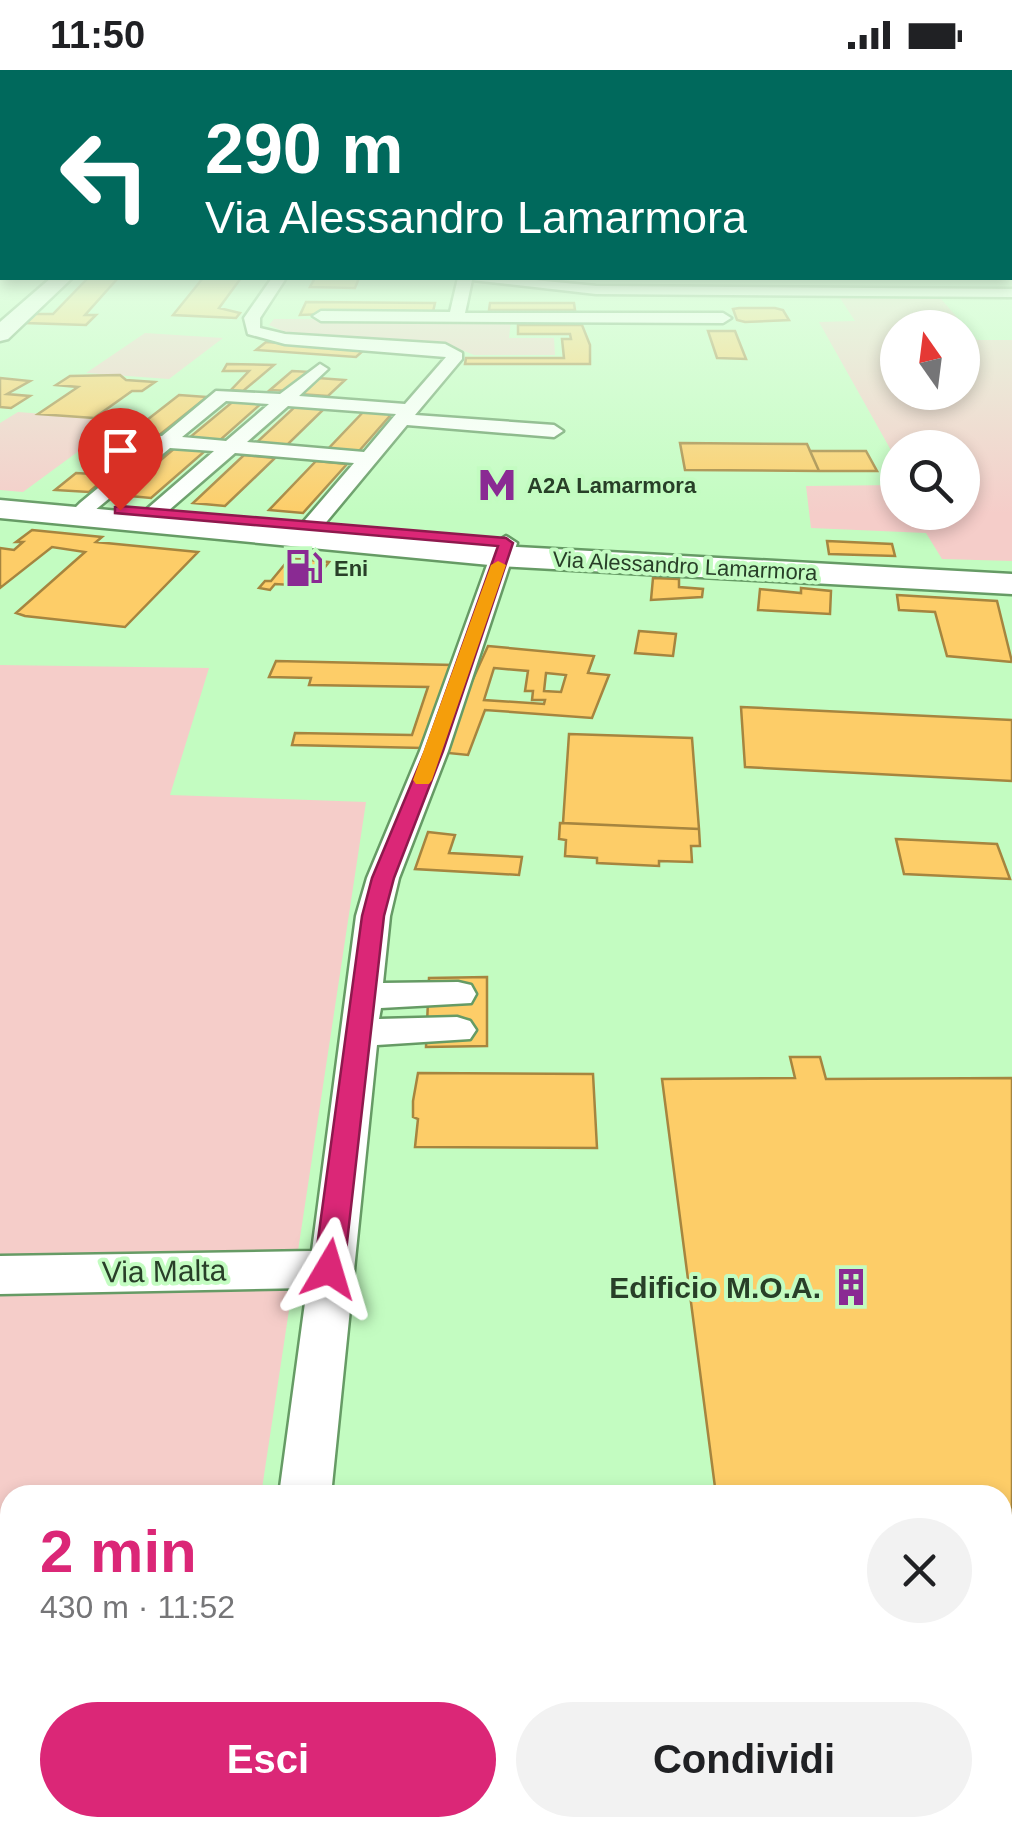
<!DOCTYPE html>
<html lang="it">
<head>
<meta charset="utf-8">
<style>
	:root { --surface:#fff; --page:#f2f2f2; --text:#202124; --muted:#757577; --accent:#db2777 }
	body { margin:0; font-family:Arial,sans-serif; background:var(--page); color:var(--text); height:100vh; display:flex; flex-direction:column; font-size:38px; white-space:nowrap }
	* { box-sizing:border-box; margin:0 }
	p { font-size:32px; color:var(--muted) }
	.icon { flex:none; width:55px; height:55px; fill:none; stroke:currentColor; stroke-width:2; stroke-linecap:round; stroke-linejoin:round }
	.map { position:relative; flex:1; overflow:hidden }
	.details { position:absolute; left:0px; top:1415px; width:1012px; height:352px; display:flex; flex-direction:column; background:var(--surface); border-radius:30px 30px 0 0; box-shadow:0 5px 15px #0003 }
	.details>* { flex:none }
	.hud { position:absolute; left:0px; top:0px; width:1012px; height:210px; box-shadow:0 5px 15px #0003; background:#00695c; color:#fff; overflow:hidden }
	.needle { width:65px; rotate:346deg }
	.controls { position:absolute; left:880px; top:240px; display:grid; gap:20px }
	.controls a { display:grid; place-items:center; width:100px; height:100px; border-radius:50%; background:var(--surface); box-shadow:0 5px 15px #0003; font-size:50px }
	.pin { position:absolute; display:grid; place-items:center; width:85px; height:85px; color:#fff; margin:-102px -42px; border-radius:50% 50% 50% 0; rotate:-45deg; box-shadow:0 0 10px #0007 }
	.pin .icon { rotate:45deg }
	.me { position:absolute; width:110px; margin:-55px; rotate:7deg; stroke-linejoin:round; filter:drop-shadow(0 0 8px #0008) }
	.turn { display:flex; align-items:center; gap:35px; height:210px; padding:0 40px; font-size:45px }
	.turn .icon { width:130px; height:130px; stroke-width:2.5 }
	.turn b { display:block; font-size:70px; line-height:85px }
	.round { display:grid; place-items:center; flex:none; width:105px; height:105px; border-radius:52px; background:var(--page) }
	.head { display:flex; align-items:center; justify-content:space-between; height:170px; padding:0 40px }
	h1 { font-size:60px; font-weight:800; line-height:75px; color:var(--accent) }
	.cta { display:flex; gap:20px; margin-top:auto; padding:20px 40px }
	.cta a { flex:1; height:115px; border-radius:60px; background:var(--accent); color:#fff; font-size:40px; font-weight:800; line-height:115px; text-align:center }
	.cta a+a { background:var(--page); color:var(--text) }
	.status { display:flex; justify-content:space-between; align-items:center; height:70px; padding:0 50px; background:var(--surface); direction:ltr }
	.status svg { height:28px; fill:currentColor }
	.map>svg:first-child { display:block }
</style>
</head>
<body>
<div class="status"><b>11:50</b><svg viewBox="0 0 49 12"><path d="M0 12V9h3v3zM5 12V6h3v6zM10 12V3h3v9zM15 12V0h3v12zM26 1h20v11H26zM47 4h2v5h-2z"/></svg></div>
<div class="map">
<svg width="1012" height="1767" viewBox="0 0 1012 1767">
	<rect width="100%" height="100%" fill="#c3fcc1"/>
	<path fill="#f5cdc9" fill-rule="evenodd" d="M840 228 941 229 977 270H1012V491L942 489 926 463 811 458 806 416 897 415 898 442H962V378H898L897 391 819 252 855 251ZM898 258H962V322H898Z
		M274 249H511L509 268H554L555 285H474L445 273 287 263 269 255Z
		M145 263 223 268 169 309 86 303Z
		M18 342 121 350 23 422 0 420V353Z
		M0 595 209 598 170 725 366 732 261 1425H10V1758H211L210 1767H0Z"/>
	<path fill="#fdcd68" stroke="#a6853f" stroke-width="2.5" fill-rule="evenodd" d="M88 208H118L85 245H96L86 255 26 253 33 244H53Z
		M203 208H241L219 238 240 243 236 248 173 245Z
		M315 208H359L355 218 310 217Z
		M306 232 435 233 432 246 404 245 405 241 300 245Z
		M490 233H574L575 240H489Z
		M739 238H775L783 240 789 250 745 252 737 250 733 239Z
		M518 255H582L590 275V294H465L466 288H564L562 269H571L570 264H518Z
		M708 261H735L746 289 717 288Z
		M266 272 365 279 356 287 256 280Z
		M227 294 274 295 243 321 231 320 249 301H223Z
		M292 301 312 302 291 321 270 320Z
		M120 305 126 310 155 312 142 321H132L94 348 38 344 78 317 56 315 70 306Z
		M0 308 30 311 7 324 30 326 11 338 0 337Z
		M318 308 345 310 328 326 299 324Z
		M179 325 207 327 158 366 129 364Z
		M236 329 264 331 219 371 189 368Z
		M299 333 328 335 286 376 256 373Z
		M367 338 395 340 359 381 328 379Z
		M680 373 807 374 819 401 685 400Z
		M117 374 144 376 120 396 92 394Z
		M175 378 205 381 151 428 119 425Z
		M810 381H866L877 401H819Z
		M244 385 275 388 225 436 193 433Z
		M316 391 347 394 303 443 269 440Z
		M76 403 109 405 89 422 55 420Z
		M32 460 102 467 96 472 198 482 125 557 25 546 16 543 85 482 52 477 0 518V478L14 480 23 472H16Z
		M827 471 892 474 895 486 829 484Z
		M290 488 329 492 310 516 275 514 270 520 259 518 265 511H271Z
		M653 508 679 509V517L703 519 702 527 651 530Z
		M801 518 831 521 830 544 758 540 760 519 801 523Z
		M897 525 997 531 1012 592 947 586 935 542 899 540Z
		M639 561 676 564 673 586 635 583Z
		M488 576 594 586 588 603 609 605 592 648 485 640 468 685 448 683 468 620ZM494 598 528 601 525 621H533L532 630H545L544 634 484 630ZM546 603 566 605 561 622 544 621Z
		M276 591 453 595 423 678 292 675 295 663 412 665 428 617 309 615 311 608 269 607Z
		M741 637 1012 650V711L745 697Z
		M569 664 692 668 699 759 563 753Z
		M560 753 699 759 700 776H691L692 792 659 791V796L597 793V788L565 786 566 770 559 769Z
		M428 762 455 765 449 783 522 787 519 805 415 799Z
		M896 769 997 774 1010 809 904 804Z
		M487 907V976L426 977 429 908Z
		M790 987H820L826 1009 1012 1008V1620H1002V1425H716L662 1009 795 1008Z
		M418 1003 593 1004 597 1078 415 1077 418 1049 413 1047V1031Z
		M405 1758H484V1767H405Z"/>
	<g fill="none" stroke-linecap="round" stroke-linejoin="round">
		<g stroke="#669b65" stroke-width="5">
			<path id="street" d="M272 208H286L260 248V258L285 264 445 274 462 283V289L415 345 554 355 563 361 554 367 407 355 318 462 310 463 299 457 354 393 235 383 161 447H147L143 443 147 439 214 381 170 378 94 441H80L76 437 80 433 149 376 102 371V363L162 366 216 321 280 324 320 294 328 299 299 326 405 334 446 287 285 274 248 264 244 248ZM226 331 269 334 226 371 182 367ZM288 336 396 344 364 382 247 372Z
				M458 208H514L596 216 1012 219V227L596 224 472 210 465 243H723L731 248 723 253 321 251 313 246 321 241 450 242Z
				M506 466 517 473 448 681 399 808 390 846 383 913 458 912 471 915 476 924 471 933 381 938 379 949 457 947 470 951 476 960 470 969 377 975 331 1425H279L307 1218 0 1224V1186L312 1181 356 846 367 808 420 681 495 473Z
				M240 1758H302L301 1767H239Z"/>
		</g>
		<g stroke="#669b65" stroke-width="5">
			<path id="secondary" d="M51 208H72L8 269 0 271V252Z
				M0 430 500 476 1012 504V524L500 496 0 448Z"/>
		</g>
		<use href="#street" fill="#fff" fill-rule="evenodd"/>
		<use href="#secondary" fill="#fff" fill-rule="evenodd"/>
	</g>
	<linearGradient id="sky" x2="0" y2="1"><stop stop-color="#84c4c4"/><stop offset="0.44" stop-color="#e4fee3"/><stop offset="1" stop-color="#e4fee3" stop-opacity="0"/></linearGradient>
	<rect width="1012" height="444" fill="url(#sky)"/>
	<path fill="#db2777" stroke="#8e194d" stroke-width="2.5" d="M120 436 506 468 513 473 443 681 394 808 384 846 344 1199 339 1207 329 1211 319 1207 314 1199 362 846 372 808 425 681 498 476 115 443V437Z"/>
	<path fill="#f59e0b" d="M498 491 506 495 432 710 429 714H416L413 710 491 495Z"/>
	<defs>
		<g id="metro-bare" transform="scale(3)"><path d="M-5.5 5V-5H-3L0 0L3-5H5.5V5H3V-.5L0 4L-3-.5V5Z" fill="#8a2a93" stroke="#c3fcc1" stroke-width="2.5" paint-order="stroke"/></g>
		<g id="fuel-bare" transform="scale(3)"><path d="M-5.5-6h7V0h2V4h1.3V-2.5L3-4.5l.8-.8L6-3V5H2.5V1h-1V6h-7ZM-4.2-4.7v3.2H.2V-4.7Z" fill="#8a2a93" stroke="#c3fcc1" stroke-width="2.5" paint-order="stroke"/></g>
		<g id="building-bare" transform="scale(3)"><path d="M-4-6H4V6H1V3H-1V6H-4ZM-2.5-4.3h1.7v1.8h-1.7ZM.8-4.3h1.7v1.8H.8ZM-2.5-1h1.7V.8h-1.7ZM.8-1h1.7V.8H.8Z" fill="#8a2a93" stroke="#c3fcc1" stroke-width="2.5" paint-order="stroke"/></g>
	</defs>
	<g fill-rule="evenodd">
		<use href="#metro-bare" x="497" y="415"/>
		<use href="#fuel-bare" x="304" y="498"/>
		<use href="#building-bare" x="851" y="1217"/>
	</g>
	<g text-anchor="middle" dominant-baseline="central" stroke-width="8" stroke-linejoin="round" paint-order="stroke">
		<g font-size="22" font-weight="bold" fill="#283f28" stroke="#c3fcc1" text-anchor="start">
			<text x="527" y="415">A2A Lamarmora</text>
			<text x="334" y="498">Eni</text>
		</g>
		<g font-size="22" fill="#283f28" stroke="#c3fcc1">
			<text transform="translate(685 496) rotate(3)">Via Alessandro Lamarmora</text>
		</g>
		<g font-size="30" fill="#283f28" stroke="#c3fcc1">
			<text transform="translate(164 1201) rotate(-1)">Via Malta</text>
		</g>
		<g font-size="30" font-weight="bold" fill="#283f28" stroke="#c3fcc1" text-anchor="end">
			<text x="821" y="1217">Edificio M.O.A.</text>
		</g>
	</g>
</svg>
<div class="controls">
<a><svg class="needle" viewBox="-14 -14 28 28"><path d="M0-13l5 13h-10z" fill="#e53935"/><path d="M0 13l5-13h-10z" fill="#757577"/></svg></a>
<a><svg class="icon" aria-label="search" viewBox="0 0 24 24"><circle cx="10" cy="10" r="6"/><path d="M15 15l6 6"/></svg></a>
</div>
<div class="pin" style="left:120px;top:440px;background:#d93025"><svg class="icon" aria-label="arrive" viewBox="0 0 24 24"><path d="M6 21V4h12l-3 4 3 4H6"/></svg></div>
<svg class="me" style="left:329px;top:1199px" viewBox="-20 -20 40 40"><path d="M0-17L14 15 0 8-14 15z" fill="#db2777" stroke="#fff" stroke-width="4"/></svg>
<div class="hud">
<div class="turn"><svg class="icon" aria-label="left" viewBox="0 0 24 24"><path d="M17 20v-9H6M10 6l-5 5 5 5"/></svg><div><b>290 m</b>Via Alessandro Lamarmora</div></div>
</div>
<section class="details">
<div class="head"><div><h1>2 min</h1><p>430 m · 11:52</p></div><a class="round"><svg class="icon" aria-label="close" viewBox="0 0 24 24"><path d="M6 6l12 12M18 6L6 18"/></svg></a></div>
<div class="cta"><a>Esci</a><a>Condividi</a></div>
</section>
</div>
</body>
</html>
